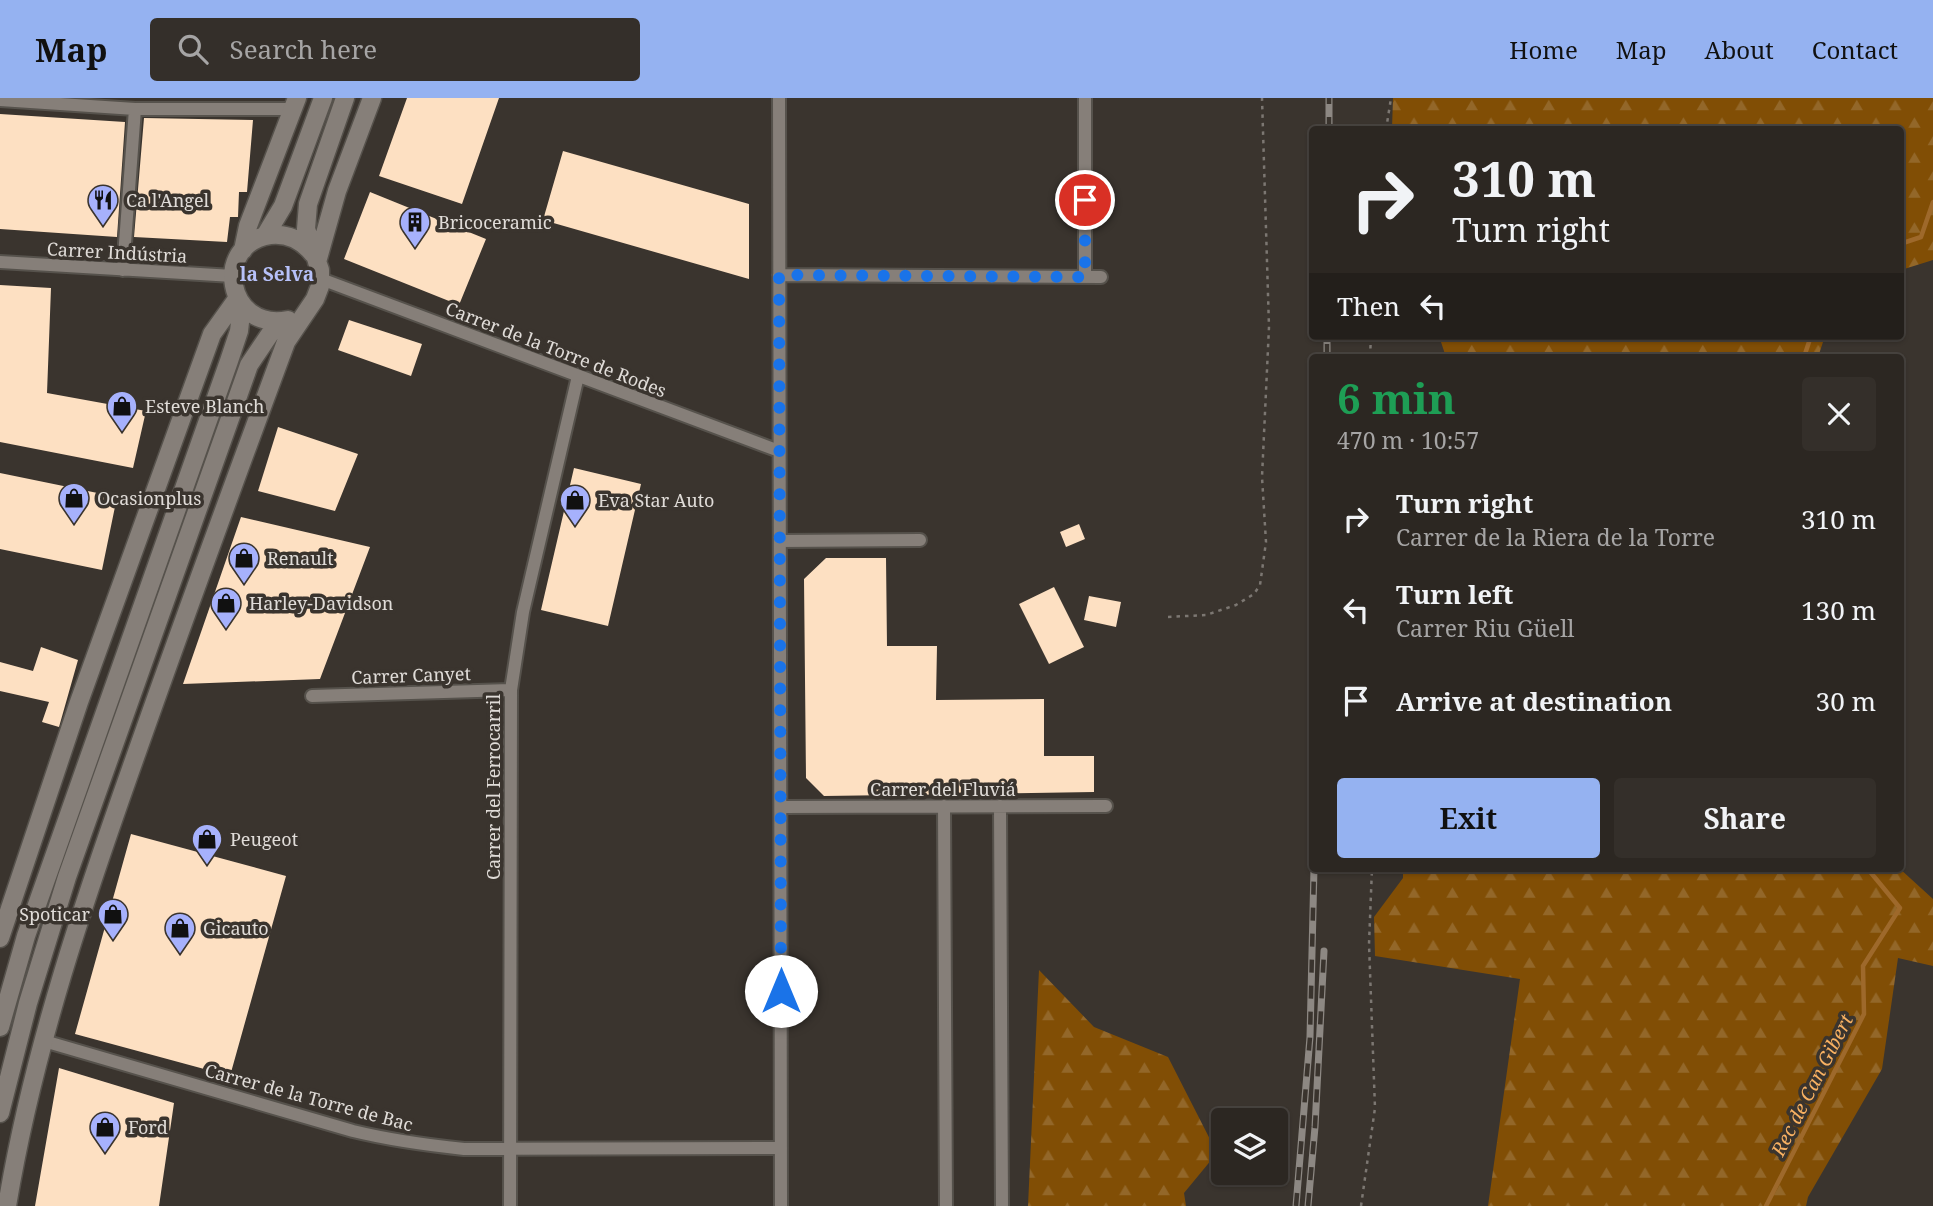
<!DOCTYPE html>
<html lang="en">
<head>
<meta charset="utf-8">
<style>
	:root { --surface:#2c2722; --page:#342f2a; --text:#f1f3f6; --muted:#a6a5a5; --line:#484440; --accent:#95b2f1 }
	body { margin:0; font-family:"Noto Serif",serif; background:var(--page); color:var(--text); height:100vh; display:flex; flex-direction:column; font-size:26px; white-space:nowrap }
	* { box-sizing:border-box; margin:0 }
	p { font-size:23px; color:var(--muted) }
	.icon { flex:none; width:38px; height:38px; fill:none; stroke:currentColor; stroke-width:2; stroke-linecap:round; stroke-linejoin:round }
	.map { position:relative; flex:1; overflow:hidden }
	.sheet { position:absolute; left:1309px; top:256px; width:595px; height:518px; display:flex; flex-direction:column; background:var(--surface); border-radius:7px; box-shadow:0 2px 5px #0004,0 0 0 2px var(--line) }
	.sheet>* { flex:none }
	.guide { position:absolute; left:1309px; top:28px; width:595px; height:214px; border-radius:7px; box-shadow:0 2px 5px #0004,0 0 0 2px var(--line); background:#2c2722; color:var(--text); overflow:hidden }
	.fabs { position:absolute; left:1211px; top:1010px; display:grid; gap:14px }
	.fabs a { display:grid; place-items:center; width:77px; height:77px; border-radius:7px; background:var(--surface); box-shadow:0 2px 5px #0004,0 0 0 2px var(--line); font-size:35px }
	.pin { position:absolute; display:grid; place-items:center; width:60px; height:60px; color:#fff; margin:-30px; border:4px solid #fff; border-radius:50%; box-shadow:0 2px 7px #0007 }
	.me { position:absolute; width:77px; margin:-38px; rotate:0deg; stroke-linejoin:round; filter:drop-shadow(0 0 5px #0008) }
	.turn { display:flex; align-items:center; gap:24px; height:147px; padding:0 28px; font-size:32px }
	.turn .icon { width:91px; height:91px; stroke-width:2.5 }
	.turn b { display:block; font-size:49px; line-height:60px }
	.then { display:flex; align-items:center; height:66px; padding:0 28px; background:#0003; gap:14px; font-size:26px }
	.round { display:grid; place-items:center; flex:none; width:74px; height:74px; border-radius:7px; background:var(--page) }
	.head { display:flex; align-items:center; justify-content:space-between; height:119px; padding:0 28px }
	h1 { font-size:42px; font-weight:700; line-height:52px; color:#1e9e55 }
	.button { display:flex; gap:14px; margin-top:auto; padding:14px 28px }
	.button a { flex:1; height:80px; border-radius:7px; background:var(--accent); color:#111; font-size:28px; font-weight:700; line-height:80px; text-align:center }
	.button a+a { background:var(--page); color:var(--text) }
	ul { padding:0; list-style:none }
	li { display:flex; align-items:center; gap:21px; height:91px; padding:0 28px }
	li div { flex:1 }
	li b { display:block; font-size:26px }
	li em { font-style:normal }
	header { display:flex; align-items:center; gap:42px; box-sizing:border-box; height:98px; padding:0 35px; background:var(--accent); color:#111 }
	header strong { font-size:33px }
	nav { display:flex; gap:38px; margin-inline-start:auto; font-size:24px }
	.search { width:490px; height:63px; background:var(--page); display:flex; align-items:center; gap:18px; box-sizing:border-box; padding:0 24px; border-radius:7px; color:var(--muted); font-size:26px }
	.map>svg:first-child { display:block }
</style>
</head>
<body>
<header>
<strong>Map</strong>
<div class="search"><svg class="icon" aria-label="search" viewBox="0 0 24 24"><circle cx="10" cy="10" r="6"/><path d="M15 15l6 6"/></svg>Search here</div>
<nav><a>Home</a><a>Map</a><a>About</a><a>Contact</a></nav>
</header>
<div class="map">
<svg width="1933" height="1108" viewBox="0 0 1933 1108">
	<defs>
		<pattern id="forest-firs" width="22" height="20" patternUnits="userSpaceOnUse" patternTransform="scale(1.75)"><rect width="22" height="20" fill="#814e05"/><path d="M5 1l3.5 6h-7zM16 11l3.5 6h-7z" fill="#936729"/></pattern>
	</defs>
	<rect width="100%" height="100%" fill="#3a342e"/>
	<path fill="url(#forest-firs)" d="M1393 0H1933V162L1901 172 1900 32 1392 31Z
		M1439 238H1825L1818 259H1446Z
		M1403 770H1899L1933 801V868L1898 860 1882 971 1808 1099 1806 1108H1488L1520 881 1375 858 1374 819 1403 780Z
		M1039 872 1094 929 1168 959 1217 1055 1184 1095 1186 1108H1028Z"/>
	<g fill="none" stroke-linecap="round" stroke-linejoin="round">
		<path stroke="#9e692b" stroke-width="4.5" d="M1900 146 1921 139 1933 104
			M1804 259 1811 238
			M1766 1108 1864 916 1863 868 1900 810 1867 770"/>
	</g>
	<path fill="#fde0c2" d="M407 0H499L462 106 379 78Z
		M0 16 125 24 117 139 0 131Z
		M144 20 253 22 247 94H239L238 119H230L227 144 134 139Z
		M563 53 749 106V181L543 122Z
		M370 94 486 141 459 207 344 161Z
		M0 187 51 190 47 295 146 313 133 370 0 344Z
		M349 222 422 246 411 278 338 252Z
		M278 329 358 356 335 413 258 393Z
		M574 370 641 386 608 528 541 512Z
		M0 375 117 399 102 472 0 451Z
		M241 419 370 449 320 581 183 586Z
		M1079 426 1085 441 1066 449 1060 434Z
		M826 460H886L887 548H937L936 602 1044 601V658H1094V694L824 698 806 680 804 481Z
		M1054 489 1084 549 1049 566 1019 506Z
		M1089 498 1121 504 1116 529 1084 522Z
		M41 549 78 562 59 629 42 624 49 604 0 593V564L33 573Z
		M131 736 286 778 230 978 75 936Z
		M59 970 174 1005 159 1108H35Z"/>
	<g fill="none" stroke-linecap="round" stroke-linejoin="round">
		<g stroke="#56524c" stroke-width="16">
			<path id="street" d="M779 0 781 1108
				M0 2 135 11H293
				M0 164 233 178
				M123 172 135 11
				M779 177 1101 179
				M1085 179V0
				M321 181 779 353
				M780 443 920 442
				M312 598 511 592
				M944 708 946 1108
				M1000 708 1002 1108
				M781 709 1106 708
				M44 943 353 1033C390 1042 426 1047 464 1051L781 1050
				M510 1108 511 592 523 514 578 278"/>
		</g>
		<g stroke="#56524c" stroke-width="21">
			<path id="secondary" d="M265 138 283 108 323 0
				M243 152 248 128 297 0
				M317 164 337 93 372 0
				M288 222C226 234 212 146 270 137 287 135 302 142 313 156
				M0 840 79 604 212 236 237 201
				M0 929 26 838 229 263 239 233 242 207
				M0 1015 28 905 67 779 249 267 278 224
				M7 1108C33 951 85 800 138 651 186 515 236 379 286 244L315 201 320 188V172L306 131 308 106 345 0"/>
		</g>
		<path stroke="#7c7772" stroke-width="2.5" stroke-dasharray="3.5 5" stroke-linecap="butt" d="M1386 32 1391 0
			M1370 259 1371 238
			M1168 519 1206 517 1236 507 1254 496 1260 487 1266 444 1262 379 1269 229 1262 0
			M1361 1108 1375 1010 1369 846 1372 770"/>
		<use href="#street" stroke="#867f79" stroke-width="12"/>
		<use href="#secondary" stroke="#867f79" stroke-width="18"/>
		<g stroke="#8d8883" stroke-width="7">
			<path id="rail" d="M1329 32V0
				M1327 259V238
				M1296 1108 1310 939 1314 770
				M1308 1108 1315 1029 1324 853"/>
		</g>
		<use href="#rail" stroke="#3a342e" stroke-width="4.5" stroke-dasharray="13" stroke-linecap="butt"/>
	</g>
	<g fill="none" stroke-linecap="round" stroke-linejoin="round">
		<path stroke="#1a73e8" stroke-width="12" stroke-dasharray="0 21.6" d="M781 893 779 177 1085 179V102"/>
	</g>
	<defs>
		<g id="restaurant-pin" transform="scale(1.575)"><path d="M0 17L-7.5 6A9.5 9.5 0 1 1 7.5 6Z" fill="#a6b1fc" stroke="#3a342e"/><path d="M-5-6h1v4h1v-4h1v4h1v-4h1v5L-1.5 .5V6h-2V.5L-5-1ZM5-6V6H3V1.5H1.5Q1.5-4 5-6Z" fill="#111"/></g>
		<g id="building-pin" transform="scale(1.575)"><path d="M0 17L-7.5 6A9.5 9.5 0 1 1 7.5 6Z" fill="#a6b1fc" stroke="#3a342e"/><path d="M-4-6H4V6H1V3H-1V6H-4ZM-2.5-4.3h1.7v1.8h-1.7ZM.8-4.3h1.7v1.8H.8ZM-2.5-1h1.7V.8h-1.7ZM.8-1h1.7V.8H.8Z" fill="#111"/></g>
		<g id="shop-pin" transform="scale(1.575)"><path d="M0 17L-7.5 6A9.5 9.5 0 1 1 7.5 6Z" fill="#a6b1fc" stroke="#3a342e"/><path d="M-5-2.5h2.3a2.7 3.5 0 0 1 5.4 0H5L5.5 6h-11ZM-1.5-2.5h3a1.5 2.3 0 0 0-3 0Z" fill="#111"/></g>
	</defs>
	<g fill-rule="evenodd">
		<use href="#restaurant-pin" x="103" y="102"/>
		<use href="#building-pin" x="415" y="124"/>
		<use href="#shop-pin" x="122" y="308"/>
		<use href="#shop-pin" x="74" y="400"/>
		<use href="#shop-pin" x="575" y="402"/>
		<use href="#shop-pin" x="244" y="460"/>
		<use href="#shop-pin" x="226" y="505"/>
		<use href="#shop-pin" x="207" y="741"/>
		<use href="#shop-pin" x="113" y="816"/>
		<use href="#shop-pin" x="180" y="830"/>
		<use href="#shop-pin" x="105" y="1029"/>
	</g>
	<g text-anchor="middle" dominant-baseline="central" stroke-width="7" stroke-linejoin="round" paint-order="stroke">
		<g font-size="18" fill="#e0dcd8" stroke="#3a342e" text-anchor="start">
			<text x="126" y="102">Ca l'Angel</text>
			<text x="438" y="124">Bricoceramic</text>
			<text x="145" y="308">Esteve Blanch</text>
			<text x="97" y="400">Ocasionplus</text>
			<text x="598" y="402">Eva Star Auto</text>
			<text x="267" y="460">Renault</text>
			<text x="249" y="505">Harley-Davidson</text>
			<text x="230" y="741">Peugeot</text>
			<text x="90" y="816" text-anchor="end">Spoticar</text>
			<text x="203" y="830">Gicauto</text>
			<text x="128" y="1029">Ford</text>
		</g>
		<g font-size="18" fill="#e0dcd8" stroke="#3a342e">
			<text transform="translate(117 154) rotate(3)">Carrer Indústria</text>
			<text transform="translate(556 251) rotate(21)">Carrer de la Torre de Rodes</text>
			<text transform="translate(411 577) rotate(-2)">Carrer Canyet</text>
			<text transform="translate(493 689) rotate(-90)">Carrer del Ferrocarril</text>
			<text x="943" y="691">Carrer del Fluviá</text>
			<text transform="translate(309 999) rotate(15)">Carrer de la Torre de Bac</text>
		</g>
		<g font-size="19" font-weight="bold" fill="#b7c1f9" stroke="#3a342e">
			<text x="277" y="176">la Selva</text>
		</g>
		<g font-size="19" font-style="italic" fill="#f8b162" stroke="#3a342e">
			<text transform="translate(1812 987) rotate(-63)">Rec de Can Gibert</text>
		</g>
	</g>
</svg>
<div class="fabs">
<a><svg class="icon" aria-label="layers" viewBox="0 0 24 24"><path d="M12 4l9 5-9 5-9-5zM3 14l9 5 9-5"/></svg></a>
</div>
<div class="pin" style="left:1085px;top:102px;background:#d93025"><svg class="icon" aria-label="arrive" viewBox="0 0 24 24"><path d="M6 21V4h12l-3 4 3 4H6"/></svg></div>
<svg class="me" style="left:781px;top:893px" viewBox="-20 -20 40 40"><circle r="19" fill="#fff"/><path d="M0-13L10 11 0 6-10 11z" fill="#1a73e8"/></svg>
<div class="guide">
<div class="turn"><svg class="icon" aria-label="right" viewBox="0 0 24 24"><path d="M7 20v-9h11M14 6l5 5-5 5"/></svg><div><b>310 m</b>Turn right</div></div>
<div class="then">Then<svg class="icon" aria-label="left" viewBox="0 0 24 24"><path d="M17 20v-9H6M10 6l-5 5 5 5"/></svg></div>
</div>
<section class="sheet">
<div class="head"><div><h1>6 min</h1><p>470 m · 10:57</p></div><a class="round"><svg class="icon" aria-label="close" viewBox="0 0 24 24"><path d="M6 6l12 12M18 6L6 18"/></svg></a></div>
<ul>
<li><svg class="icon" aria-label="right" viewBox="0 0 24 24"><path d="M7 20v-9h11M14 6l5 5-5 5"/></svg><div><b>Turn right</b><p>Carrer de la Riera de la Torre</p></div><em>310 m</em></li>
<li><svg class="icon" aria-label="left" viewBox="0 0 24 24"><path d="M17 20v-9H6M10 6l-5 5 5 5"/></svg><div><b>Turn left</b><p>Carrer Riu Güell</p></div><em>130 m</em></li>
<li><svg class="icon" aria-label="arrive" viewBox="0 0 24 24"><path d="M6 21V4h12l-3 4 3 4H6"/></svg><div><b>Arrive at destination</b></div><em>30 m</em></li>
</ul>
<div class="button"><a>Exit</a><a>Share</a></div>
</section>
</div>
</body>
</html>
